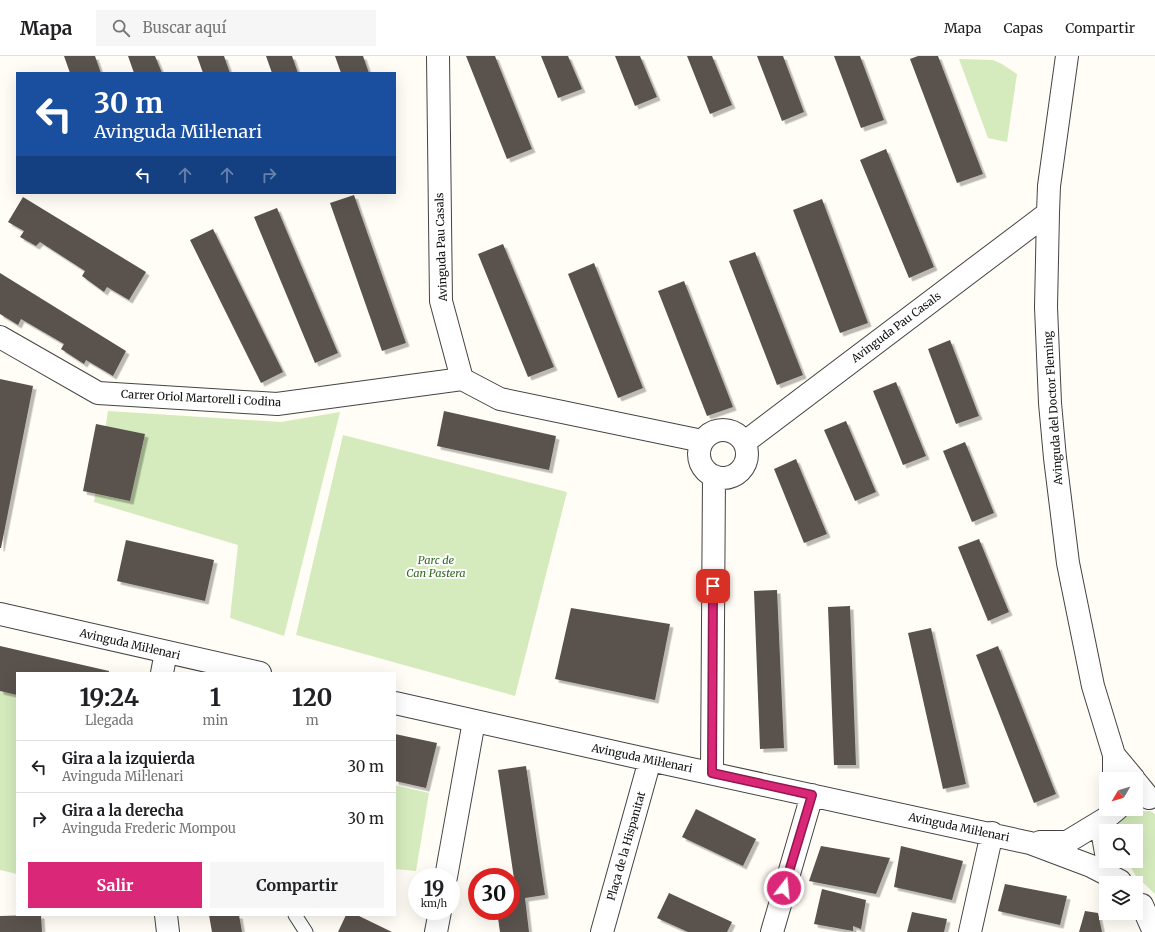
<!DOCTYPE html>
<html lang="es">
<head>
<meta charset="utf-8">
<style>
	:root { --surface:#fff; --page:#f6f6f6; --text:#202124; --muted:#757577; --line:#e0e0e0; --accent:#db2777 }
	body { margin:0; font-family:Merriweather,serif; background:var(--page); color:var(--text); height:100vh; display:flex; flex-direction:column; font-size:15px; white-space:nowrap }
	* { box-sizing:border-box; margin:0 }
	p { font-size:13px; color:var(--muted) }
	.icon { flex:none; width:22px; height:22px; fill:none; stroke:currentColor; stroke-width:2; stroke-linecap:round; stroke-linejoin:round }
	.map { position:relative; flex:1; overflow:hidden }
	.side { position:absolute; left:16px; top:616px; width:380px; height:244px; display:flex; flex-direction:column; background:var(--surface); border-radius:0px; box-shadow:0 4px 16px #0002 }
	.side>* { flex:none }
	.top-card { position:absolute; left:16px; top:16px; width:380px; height:122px; border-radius:0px; box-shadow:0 4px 16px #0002; background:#1a4fa0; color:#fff; overflow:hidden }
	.needle { width:26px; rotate:232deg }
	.buttons { position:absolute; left:1099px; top:716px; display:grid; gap:8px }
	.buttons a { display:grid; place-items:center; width:44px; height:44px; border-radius:0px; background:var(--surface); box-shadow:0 4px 16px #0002; font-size:20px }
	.speed { position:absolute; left:408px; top:812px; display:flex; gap:8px; font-size:20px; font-weight:700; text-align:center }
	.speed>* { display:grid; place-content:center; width:52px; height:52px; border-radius:50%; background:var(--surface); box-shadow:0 4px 16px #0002; line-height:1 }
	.speed small { font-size:10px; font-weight:400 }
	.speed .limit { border:6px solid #d22; background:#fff; color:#111 }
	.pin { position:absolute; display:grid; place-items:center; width:34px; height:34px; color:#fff; margin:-17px; border-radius:8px; box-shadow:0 2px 6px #0006 }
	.me { position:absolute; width:44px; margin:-22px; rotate:16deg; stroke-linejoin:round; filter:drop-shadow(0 0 3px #0008) }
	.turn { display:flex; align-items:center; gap:14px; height:84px; padding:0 12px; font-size:18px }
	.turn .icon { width:52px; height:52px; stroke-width:2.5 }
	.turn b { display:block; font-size:28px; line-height:34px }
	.lanes { display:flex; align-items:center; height:38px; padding:0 12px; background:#0003; justify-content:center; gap:20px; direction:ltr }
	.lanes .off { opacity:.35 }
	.eta { display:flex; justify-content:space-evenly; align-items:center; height:68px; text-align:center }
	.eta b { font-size:24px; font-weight:700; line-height:28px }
	.cta { display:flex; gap:8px; margin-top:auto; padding:8px 12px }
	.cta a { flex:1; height:46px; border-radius:0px; background:var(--accent); color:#fff; font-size:16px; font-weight:700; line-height:46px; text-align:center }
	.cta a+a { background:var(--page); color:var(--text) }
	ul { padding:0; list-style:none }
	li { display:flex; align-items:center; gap:12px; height:52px; padding:0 12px; border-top:1px solid var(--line) }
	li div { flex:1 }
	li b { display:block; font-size:15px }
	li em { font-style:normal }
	header { display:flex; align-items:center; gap:24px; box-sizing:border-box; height:56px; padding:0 20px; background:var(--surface); border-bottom:1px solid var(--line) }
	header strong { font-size:19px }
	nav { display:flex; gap:22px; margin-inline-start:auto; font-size:14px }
	.search { width:280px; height:36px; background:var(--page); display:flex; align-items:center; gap:10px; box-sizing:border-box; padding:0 14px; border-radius:0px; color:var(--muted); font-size:15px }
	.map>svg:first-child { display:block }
</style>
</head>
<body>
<header>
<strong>Mapa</strong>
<div class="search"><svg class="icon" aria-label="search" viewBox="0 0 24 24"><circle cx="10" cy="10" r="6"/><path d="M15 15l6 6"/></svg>Buscar aquí</div>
<nav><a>Mapa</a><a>Capas</a><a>Compartir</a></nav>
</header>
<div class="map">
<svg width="1155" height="876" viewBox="0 0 1155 876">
	<defs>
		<filter id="shadow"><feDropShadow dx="3.5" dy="3.5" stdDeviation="0" flood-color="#0004"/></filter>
	</defs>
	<rect width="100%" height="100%" fill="#fffdf5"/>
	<path fill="#d5ebbd" d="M959 3 993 4 1002 8 1017 18 1007 86 988 82Z
		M108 355 281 366 340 356 284 580 230 562 238 489 94 446Z
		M343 379 567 436 515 640 296 579Z
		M0 635 17 639V818L0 814Z
		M395 729 429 737 416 815 395 813Z
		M1150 755 1155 758V838L1136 820 1127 805H1136V775H1118L1119 767 1131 756Z"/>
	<path fill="#5a524d" filter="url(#shadow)" d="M64 0H95L101 17H70Z
		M128 0H155L162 17H134Z
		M197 0H224L230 17H203Z
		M266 0H292L298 17H272Z
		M335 0H363L369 17H341Z
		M466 0H495L532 93 507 103Z
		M541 0H568L582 33 558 42Z
		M615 0H640L657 41 635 50Z
		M687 0H712L732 49 710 58Z
		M757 0H783L804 56 782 65Z
		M834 0H860L884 64 861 72Z
		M918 0H938L983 118 957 127 910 3Z
		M886 93 934 211 909 222 860 104Z
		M354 139 406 287 382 295 330 147Z
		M23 141 146 216 129 244 107 231 104 236 82 220 85 215 40 186 36 190 20 181 24 175 8 166Z
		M822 143 868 267 840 277 793 154Z
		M277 152 338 297 315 307 254 161Z
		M213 173 283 316 261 327 190 184Z
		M503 188 554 311 528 321 478 198Z
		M755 196 803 319 777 329 729 205Z
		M594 207 643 332 618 342 568 218Z
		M0 217 126 295 113 320 86 304 84 308 61 293 64 288 21 263 18 269 0 258Z
		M684 225 733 351 707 360 658 235Z
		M950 284 979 360 956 368 928 293Z
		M0 323 33 330 1 492H0Z
		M896 326 926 400 903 409 873 335Z
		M444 355 556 380 549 414 437 390Z
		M846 365 876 436 855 445 824 374Z
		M96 368 145 378 130 445 83 435Z
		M965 386 994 457 972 466 943 395Z
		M796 403 827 478 804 487 774 413Z
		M979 483 1009 556 988 565 958 491Z
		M126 484 214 504 205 545 117 525Z
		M777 534 784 692 760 693 754 535Z
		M850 550 856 709H834L828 551Z
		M571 552 670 568 655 644 555 623Z
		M931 572 966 728 943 733 908 577Z
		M0 590 109 615V617H17V639L0 635Z
		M998 590 1056 738 1034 747 976 599Z
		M395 678 437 687 426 732 395 725Z
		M526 710 545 839 525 842 529 876H500L497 855H511V844L517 843 498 714Z
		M696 753 756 783 743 810 682 781Z
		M821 790 890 802 876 838 809 825Z
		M901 790 963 805 952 844 894 831Z
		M1005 828 1067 840 1060 869 998 855Z
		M822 833 866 844 861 873 853 870V875L814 868Z
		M669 837 732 866 727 876H688L657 862Z
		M1085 855 1098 857 1102 876H1079Z
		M912 856 947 863 944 876H907Z
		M41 859 42 876H0V860Z
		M209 859H239L242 876H212Z
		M346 859H357L392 876H338Z"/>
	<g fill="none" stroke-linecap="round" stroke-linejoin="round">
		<g stroke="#444" stroke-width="15">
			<path id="service" d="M295 859 306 876"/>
		</g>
		<g stroke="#444" stroke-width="24">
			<path id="minor" d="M438 0 441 245 462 323 500 343 702 385
				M1067 0 1049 130 1048 157 1046 251 1050 347 1055 402 1068 507 1093 630 1114 699
				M0 281 98 337 277 348 462 323
				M699 398a24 24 0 1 1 48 0a24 24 0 1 1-48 0Z
				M745 386 1048 157
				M0 558 260 617
				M162 617 166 596
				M395 647 650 704 1030 787 1091 810 1120 825
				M712 717 714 420
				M1114 723V699L1134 723
				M1136 726 1149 742
				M1105 763 1103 780 1106 797
				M1040 786H1067L1105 763 1117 753
				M446 821 474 665
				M1142 849 1154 876
				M166 859 168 876
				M436 876 440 855
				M602 876 650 704
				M772 876 812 739
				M970 876 992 777"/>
		</g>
		<use href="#service" stroke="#fff" stroke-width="13"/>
		<use href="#minor" stroke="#fff" stroke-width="22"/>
	</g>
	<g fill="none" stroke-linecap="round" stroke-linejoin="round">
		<g stroke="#8e194d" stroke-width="10">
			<path id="route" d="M713 530 712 717 812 739 784 832"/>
		</g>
		<use href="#route" stroke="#db2777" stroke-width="7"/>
	</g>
	<g text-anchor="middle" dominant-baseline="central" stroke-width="4" stroke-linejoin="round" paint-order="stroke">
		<g font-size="11" fill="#111" stroke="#fff">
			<text transform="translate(441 191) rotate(-92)">Avinguda Pau Casals</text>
			<text transform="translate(896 271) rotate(-37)">Avinguda Pau Casals</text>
			<text transform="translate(201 342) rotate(3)">Carrer Oriol Martorell i Codina</text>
			<text transform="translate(1053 352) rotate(-94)">Avinguda del Doctor Fleming</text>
			<text transform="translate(130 588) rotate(13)">Avinguda Mil·lenari</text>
			<text transform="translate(642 702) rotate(12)">Avinguda Mil·lenari</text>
			<text transform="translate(959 771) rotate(12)">Avinguda Mil·lenari</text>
			<text transform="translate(626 790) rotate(-74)">Plaça de la Hispanitat</text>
		</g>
		<g font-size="11" font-style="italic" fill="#2f6b1f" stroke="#fff">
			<text x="436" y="504">Parc de<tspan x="436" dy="13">Can Pastera</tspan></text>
		</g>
	</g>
</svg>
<div class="buttons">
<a><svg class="needle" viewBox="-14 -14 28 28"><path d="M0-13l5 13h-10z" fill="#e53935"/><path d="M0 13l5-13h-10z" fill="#757577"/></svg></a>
<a><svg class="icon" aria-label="search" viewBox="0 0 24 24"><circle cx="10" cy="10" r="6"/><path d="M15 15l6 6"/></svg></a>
<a><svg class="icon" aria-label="layers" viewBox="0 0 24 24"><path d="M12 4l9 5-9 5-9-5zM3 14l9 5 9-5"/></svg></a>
</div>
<div class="speed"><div>19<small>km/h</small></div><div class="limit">30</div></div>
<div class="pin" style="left:713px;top:530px;background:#d93025"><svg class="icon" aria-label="arrive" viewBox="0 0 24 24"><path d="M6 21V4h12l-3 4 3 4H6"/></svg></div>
<svg class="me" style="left:784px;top:832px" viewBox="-20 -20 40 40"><circle r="17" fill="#db2777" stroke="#fff" stroke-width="3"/><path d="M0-11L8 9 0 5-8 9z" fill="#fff"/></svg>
<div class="top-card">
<div class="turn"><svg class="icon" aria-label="left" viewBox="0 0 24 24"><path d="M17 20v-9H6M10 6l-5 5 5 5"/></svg><div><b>30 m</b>Avinguda Mil·lenari</div></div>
<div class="lanes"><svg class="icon" aria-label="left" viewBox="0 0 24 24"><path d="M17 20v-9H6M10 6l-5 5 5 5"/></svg><svg class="icon off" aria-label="ahead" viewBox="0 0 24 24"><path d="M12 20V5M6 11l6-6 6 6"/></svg><svg class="icon off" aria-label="ahead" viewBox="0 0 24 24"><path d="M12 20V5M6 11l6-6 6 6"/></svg><svg class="icon off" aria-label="right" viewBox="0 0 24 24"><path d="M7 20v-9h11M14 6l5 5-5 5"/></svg></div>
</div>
<section class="side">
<div class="eta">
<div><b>19:24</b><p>Llegada</p></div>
<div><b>1</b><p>min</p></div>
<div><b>120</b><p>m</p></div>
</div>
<ul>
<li><svg class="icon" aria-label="left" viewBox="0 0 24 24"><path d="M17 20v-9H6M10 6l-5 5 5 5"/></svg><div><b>Gira a la izquierda</b><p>Avinguda Mil·lenari</p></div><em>30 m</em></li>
<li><svg class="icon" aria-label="right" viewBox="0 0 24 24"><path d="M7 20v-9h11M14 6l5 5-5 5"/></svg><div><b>Gira a la derecha</b><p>Avinguda Frederic Mompou</p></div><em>30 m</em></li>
</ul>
<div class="cta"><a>Salir</a><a>Compartir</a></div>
</section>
</div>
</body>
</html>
